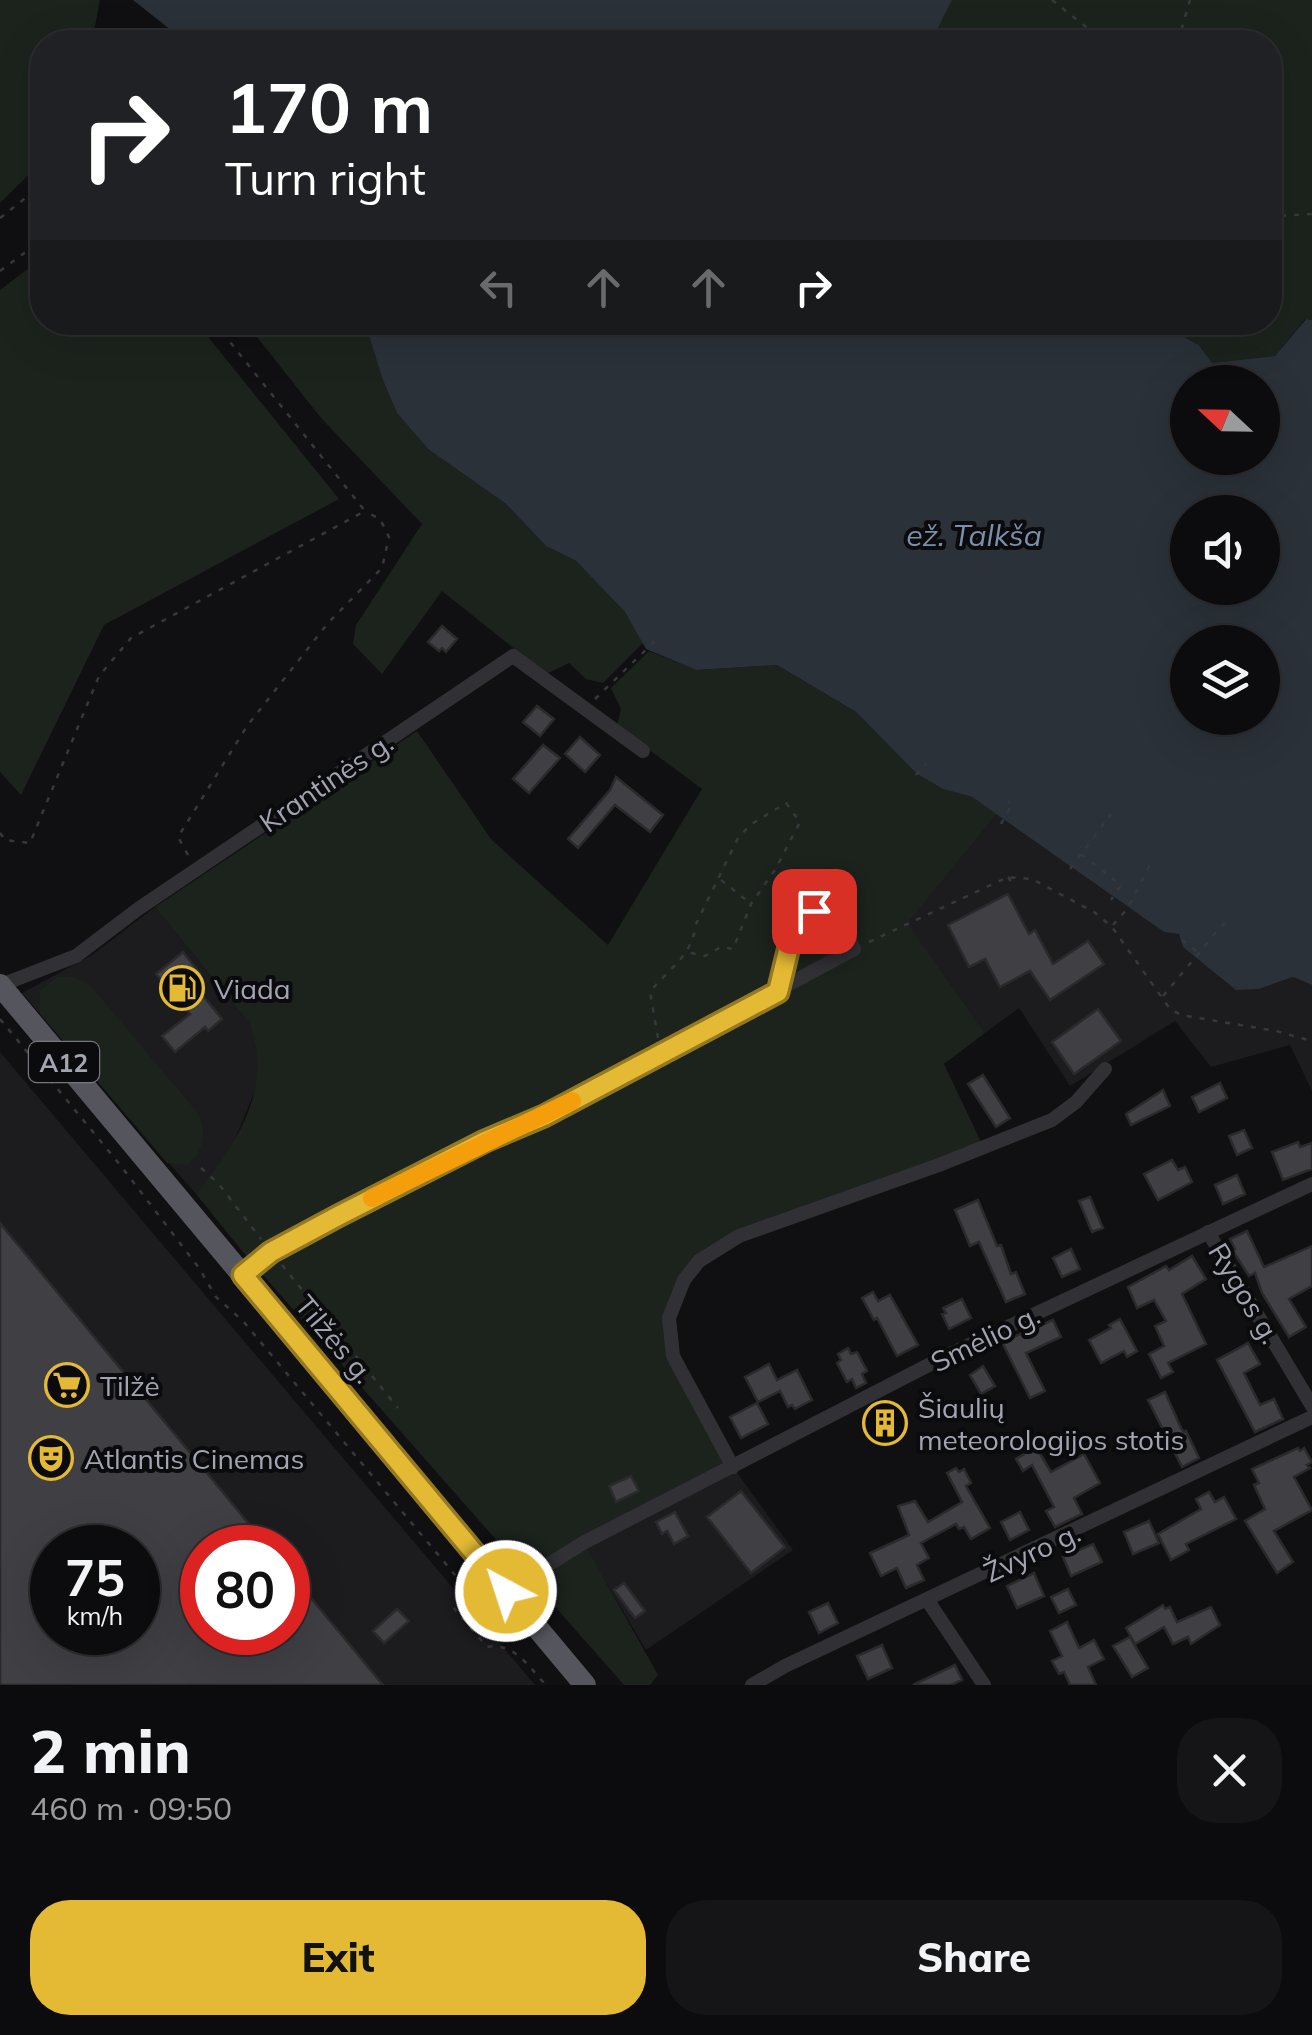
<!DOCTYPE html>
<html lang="en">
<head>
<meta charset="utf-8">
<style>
	:root { --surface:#0c0b0d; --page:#151416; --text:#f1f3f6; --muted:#9a9b9d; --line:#2c2b2e; --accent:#e4ba34 }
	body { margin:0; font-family:Mulish,sans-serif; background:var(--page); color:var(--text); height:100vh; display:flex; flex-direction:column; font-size:38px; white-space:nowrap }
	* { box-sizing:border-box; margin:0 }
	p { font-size:32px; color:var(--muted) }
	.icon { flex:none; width:55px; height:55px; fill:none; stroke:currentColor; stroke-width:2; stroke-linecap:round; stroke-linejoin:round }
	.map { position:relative; height:1685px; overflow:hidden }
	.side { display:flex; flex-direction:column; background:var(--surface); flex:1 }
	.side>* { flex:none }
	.top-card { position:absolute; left:30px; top:30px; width:1252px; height:305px; border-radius:40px; box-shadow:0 10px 40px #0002,0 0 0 2px var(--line); background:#202124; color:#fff; overflow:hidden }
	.needle { width:65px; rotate:292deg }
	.fabs { position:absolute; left:1170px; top:365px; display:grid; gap:20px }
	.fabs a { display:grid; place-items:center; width:110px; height:110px; border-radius:50%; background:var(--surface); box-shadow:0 10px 40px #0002,0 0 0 2px var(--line); font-size:50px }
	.speed { position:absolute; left:30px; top:1525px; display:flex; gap:20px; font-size:50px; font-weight:700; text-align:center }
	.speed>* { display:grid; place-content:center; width:130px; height:130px; border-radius:50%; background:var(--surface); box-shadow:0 10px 40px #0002,0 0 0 2px var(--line); line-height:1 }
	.speed small { font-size:25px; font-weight:400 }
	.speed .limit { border:15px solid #d22; background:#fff; color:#111 }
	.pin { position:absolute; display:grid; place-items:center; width:85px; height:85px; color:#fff; margin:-42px; border-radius:20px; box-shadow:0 5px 15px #0006 }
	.me { position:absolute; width:110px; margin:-55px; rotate:320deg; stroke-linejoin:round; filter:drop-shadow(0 0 8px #0008) }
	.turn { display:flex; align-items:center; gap:35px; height:210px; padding:0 30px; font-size:45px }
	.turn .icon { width:130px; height:130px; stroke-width:2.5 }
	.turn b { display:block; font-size:70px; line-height:85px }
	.lanes { display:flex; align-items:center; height:95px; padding:0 30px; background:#0003; justify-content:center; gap:50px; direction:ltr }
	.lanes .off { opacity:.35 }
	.round { display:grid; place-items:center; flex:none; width:105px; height:105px; border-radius:40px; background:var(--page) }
	.overview { display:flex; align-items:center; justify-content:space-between; height:170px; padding:0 30px }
	h1 { font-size:60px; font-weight:800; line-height:75px }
	.action { display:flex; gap:20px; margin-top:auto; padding:20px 30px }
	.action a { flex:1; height:115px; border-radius:40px; background:var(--accent); color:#111; font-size:40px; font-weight:800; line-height:115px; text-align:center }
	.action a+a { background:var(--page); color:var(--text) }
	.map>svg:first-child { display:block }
</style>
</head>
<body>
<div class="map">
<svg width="1312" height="1685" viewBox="0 0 1312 1685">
	<rect width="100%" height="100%" fill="#100f11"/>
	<path fill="#1c1c1e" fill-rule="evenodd" d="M997 814 1164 932 1180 934 1259 989 1293 977 1312 985V1091L1290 1045 1211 1067 1175 1021 1070 1086 1019 1008 985 1033 906 923Z
		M155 907 249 1023 258 1046V1083L229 1154 196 1194 22 993 92 955Z
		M0 1052 211 1302 535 1685H0ZM52 1548H138V1632H52ZM202 1548H288V1632H202Z
		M733 1467 793 1550 646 1650 583 1543Z"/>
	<path fill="#1c231d" d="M0 0H100L92 42H42V162L0 203Z
		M952 0H1312V320L1305 319 1275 356 1212 363 1199 345 1156 323 1270 322V42H931Z
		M42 258V322L197 323 339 499 104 625 21 795 0 772V290Z
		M246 323H365L382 378 397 413 428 449 506 504 546 546 576 561 625 612 644 642 603 683 586 679 569 663 546 674 442 591 382 674 353 644 356 625 422 524 321 418Z
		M649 651 696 670 777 665 856 712 917 774 943 789 972 797 997 814 907 923 985 1033 944 1064 983 1146 739 1236 699 1261 669 1318 673 1356 733 1467 584 1543 658 1675 650 1685H624L247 1257 196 1194C236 1145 275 1087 249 1023L155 907 417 731 491 839 608 945 702 789 617 726 621 709 611 688Z
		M57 977H73L89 984 197 1112C208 1131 205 1150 187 1165L167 1163 40 1014V991Z"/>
	<path fill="#2a3138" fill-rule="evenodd" d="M133 0H952L931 42H186Z
		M1306 319 1312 320V985L1293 977 1259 989 1236 990 1183 947 1179 934 1164 932 972 797 943 789 917 774 856 712 777 665 696 670 646 649 625 612 576 561 546 546 506 504 428 449 397 413 382 378 365 323 1156 322 1199 345 1212 363 1275 356ZM1188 382H1262V458H1188ZM1188 512H1262V588H1188ZM1188 642H1262V718H1188Z"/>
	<path fill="#3f3f44" stroke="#2a2a2d" stroke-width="2.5" fill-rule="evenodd" d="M442 626 457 639 446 652 442 648 439 651 428 642Z
		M537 706 554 719 540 736 523 722Z
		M580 737 600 755 585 772 565 754Z
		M543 745 560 758 529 793 513 779Z
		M616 777 663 815 650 832 615 805 578 848 568 839 610 790Z
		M1008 894 1029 934 1035 930 1053 964 1088 941 1104 964 1050 1000 1030 971 1000 987 985 959 969 967 948 925Z
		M183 952 200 973 191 981 222 1019 208 1031 205 1027 175 1052 162 1036 190 1014 156 974Z
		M1098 1009 1121 1041 1074 1074 1052 1042Z
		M983 1075 1010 1118 996 1127 968 1084Z
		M1220 1083 1227 1098 1199 1112 1192 1097Z
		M1163 1090 1170 1106 1131 1125 1126 1114Z
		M1244 1130 1252 1148 1237 1155 1229 1136Z
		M1298 1142 1300 1147 1312 1143V1169L1283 1180 1272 1152Z
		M1172 1160 1178 1170 1185 1167 1192 1182 1158 1200 1144 1174Z
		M1237 1175 1245 1194 1223 1204 1215 1185Z
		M1090 1197 1103 1228 1092 1232 1079 1201Z
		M978 1200 997 1246 1001 1245 1011 1274 1016 1272 1025 1294 1006 1302 979 1242 970 1246 955 1210Z
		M0 1223 269 1548H202V1632H288V1570L383 1685H0ZM52 1548H138V1632H52Z
		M1247 1231 1264 1267 1312 1246V1286L1289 1299 1306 1327 1289 1337 1262 1293 1255 1273 1249 1276 1233 1251 1235 1249 1230 1239Z
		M1071 1249 1080 1269 1062 1277 1053 1258Z
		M1192 1256 1206 1279 1182 1294 1206 1344 1168 1363 1173 1372 1161 1378 1149 1354 1164 1346 1155 1326 1166 1321 1154 1300 1137 1308 1128 1287 1166 1266 1169 1270Z
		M873 1292 878 1301 890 1295 918 1345 897 1356 877 1318 874 1320 862 1298Z
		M962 1299 971 1318 949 1329 942 1314 946 1313 943 1308Z
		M1120 1319 1137 1351 1127 1357 1124 1351 1101 1363 1089 1340 1111 1328 1109 1325Z
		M1053 1320 1061 1337 1026 1353 1045 1391 1030 1398 1002 1342Z
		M1248 1343 1260 1364 1244 1373 1260 1405 1274 1399 1283 1419 1255 1432 1217 1360Z
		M848 1348 851 1354 857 1352 867 1371 862 1374 866 1383 856 1388 852 1379 847 1382 837 1363 841 1360 838 1354Z
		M769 1364 777 1380 797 1370 812 1400 795 1409 792 1405 788 1407 780 1391 758 1402 745 1377Z
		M983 1366 995 1386 981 1394 970 1375Z
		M1165 1392 1181 1428 1184 1432 1186 1431 1199 1458 1182 1467 1148 1400Z
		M757 1403 768 1424 741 1438 730 1417Z
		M886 1403 903 1433 885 1444 868 1413Z
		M1036 1447 1051 1472 1084 1454 1100 1483 1074 1498 1082 1514 1055 1527 1046 1511 1054 1507 1032 1465 1023 1471 1016 1459Z
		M1298 1448 1300 1451 1304 1448 1312 1462 1307 1465 1310 1468 1294 1477 1312 1510 1274 1531 1293 1562 1277 1573 1245 1521 1265 1509 1254 1485 1259 1483 1252 1469Z
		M956 1468 959 1472 964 1469 971 1483 966 1486 990 1528 971 1539 964 1527 959 1529 956 1524 921 1543 929 1558 917 1565 924 1580 906 1588 897 1568 881 1576 870 1553 909 1535 898 1506 915 1501 928 1522 962 1502 947 1473Z
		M631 1476 639 1491 616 1502 609 1486Z
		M741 1491 785 1547 751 1573 707 1517Z
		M1209 1492 1215 1502 1224 1497 1236 1519 1186 1544 1189 1550 1171 1560 1158 1534 1201 1509 1196 1499Z
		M675 1512 688 1536 674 1544 667 1531 662 1534 656 1522Z
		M1020 1512 1029 1530 1010 1540 1001 1522Z
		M1149 1521 1159 1543 1133 1554 1124 1532Z
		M1093 1544 1102 1562 1071 1576 1063 1557Z
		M1034 1573 1044 1596 1017 1608 1007 1586Z
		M624 1583 645 1611 635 1618 614 1590Z
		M1068 1589 1076 1605 1059 1613 1051 1597Z
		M828 1603 838 1623 819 1633 809 1612Z
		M1163 1605 1165 1609 1170 1607 1177 1622 1211 1607 1220 1625 1191 1644 1188 1637 1173 1644 1164 1627 1135 1644 1126 1628Z
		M397 1609 409 1621 384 1643 373 1631Z
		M1067 1622 1079 1648 1094 1640 1104 1659 1088 1667 1096 1685H1070L1064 1672 1059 1674 1052 1661 1062 1656 1050 1631Z
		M1130 1637 1148 1668 1132 1677 1113 1646Z
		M882 1645 892 1668 868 1679 857 1656Z
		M955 1665 962 1680 951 1685H913Z"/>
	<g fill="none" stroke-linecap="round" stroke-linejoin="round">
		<path stroke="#37383c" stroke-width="2.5" stroke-dasharray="5 8" stroke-linecap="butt" d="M1052 0 1105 42
			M1178 42 1190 0
			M1270 211 1275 216 1312 214
			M0 218 42 185
			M0 271 42 240
			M595 699 659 637
			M916 775 926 764
			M1001 824 1012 804 1008 802
			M0 833 5 840 30 843 99 676 131 638 365 511 214 322
			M1081 854 1121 885 1111 900
			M188 855 178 837 247 726 328 623 382 568 389 537 380 519 366 512
			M1070 869 1111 814
			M1008 877 1015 888
			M721 880 750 903
			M1113 925 1127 909 1151 863
			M1182 940 1198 952
			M869 942 1008 877 1032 879 1094 912 1112 927 1170 1009 1181 1015 1276 1031 1312 1041
			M1163 996 1229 917
			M0 1019 121 1166 199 1268 216 1297 243 1321 455 1575 459 1593 453 1607 487 1647C514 1642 528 1666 546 1685
			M658 1038 650 992C668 969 692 957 696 924L738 838 750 825 786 803 800 822 775 870 751 904 733 949 721 947 705 956 687 952
			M201 1168 218 1183 261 1239
			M282 1265 398 1408"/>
		<path stroke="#313135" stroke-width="14" d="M1 985 76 956 138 909 513 656 643 751
			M1208 1232 1312 1406
			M243 1275 271 1251 338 1216 485 1141 545 1116 854 949 841 920 814 911 796 918 778 992
			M733 1467 673 1356 669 1318 684 1280 699 1261 739 1236 939 1165 1052 1120 1076 1102 1105 1069
			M506 1591 583 1543 948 1355 1312 1184
			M928 1601 984 1685
			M752 1685 785 1666 1312 1417"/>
		<path stroke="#55565d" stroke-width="22" d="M0 985 585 1685"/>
	</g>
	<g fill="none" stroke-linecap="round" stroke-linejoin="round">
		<g stroke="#947922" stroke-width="25">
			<path id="route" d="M506 1591 243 1275 271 1252 338 1216 485 1141 544 1116 778 992 796 918 814 911"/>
		</g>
		<use href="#route" stroke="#e4ba34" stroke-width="18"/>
		<path stroke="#f59e0b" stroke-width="18" d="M372 1198 572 1101"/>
	</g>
	<defs>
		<g id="fuel-ring" transform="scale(2.25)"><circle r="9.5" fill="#0b0a0c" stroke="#e4ba34" stroke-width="1.5"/><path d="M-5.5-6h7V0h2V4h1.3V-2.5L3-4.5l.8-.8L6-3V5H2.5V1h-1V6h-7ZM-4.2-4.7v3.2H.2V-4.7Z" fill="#e4ba34"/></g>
		<g id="supermarket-ring" transform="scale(2.25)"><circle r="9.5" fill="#0b0a0c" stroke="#e4ba34" stroke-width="1.5"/><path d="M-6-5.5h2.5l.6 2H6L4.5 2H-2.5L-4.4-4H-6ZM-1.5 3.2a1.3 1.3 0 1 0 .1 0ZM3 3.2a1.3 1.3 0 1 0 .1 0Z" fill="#e4ba34"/></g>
		<g id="building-ring" transform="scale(2.25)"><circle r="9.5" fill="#0b0a0c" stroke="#e4ba34" stroke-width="1.5"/><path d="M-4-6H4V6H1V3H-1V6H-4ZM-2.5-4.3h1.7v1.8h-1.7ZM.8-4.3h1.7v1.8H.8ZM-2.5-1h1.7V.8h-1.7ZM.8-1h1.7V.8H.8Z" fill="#e4ba34"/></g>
		<g id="theatre-ring" transform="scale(2.25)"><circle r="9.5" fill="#0b0a0c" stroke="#e4ba34" stroke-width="1.5"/><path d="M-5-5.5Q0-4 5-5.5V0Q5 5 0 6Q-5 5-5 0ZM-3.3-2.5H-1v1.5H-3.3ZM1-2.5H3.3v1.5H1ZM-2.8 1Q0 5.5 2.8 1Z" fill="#e4ba34"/></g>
	</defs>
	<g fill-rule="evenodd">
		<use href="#fuel-ring" x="182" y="988"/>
		<use href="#supermarket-ring" x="67" y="1385"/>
		<use href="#building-ring" x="885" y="1423"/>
		<use href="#theatre-ring" x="51" y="1458"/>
	</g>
	<g text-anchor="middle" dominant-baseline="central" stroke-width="8" stroke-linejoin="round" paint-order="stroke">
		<rect fill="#0b0a0c" stroke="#747680" stroke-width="2.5" x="29" y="1042" width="70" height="40" rx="8"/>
		<g font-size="25" font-weight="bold" fill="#a1a5b1">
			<text x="64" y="1062">A12</text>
		</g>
		<g font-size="28" fill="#a1a5b1" stroke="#0b0a0c">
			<text transform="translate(326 782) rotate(-34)">Krantinės g.</text>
			<text transform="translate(1245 1293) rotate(59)">Rygos g.</text>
			<text transform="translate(985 1338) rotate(-26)">Smėlio g.</text>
			<text transform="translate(335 1339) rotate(50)">Tilžės g.</text>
			<text transform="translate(1032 1552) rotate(-25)">Žvyro g.</text>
		</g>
		<g font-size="28" fill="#a1a5b1" stroke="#0b0a0c" text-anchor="start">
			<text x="214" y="988">Viada</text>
			<text x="100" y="1385">Tilžė</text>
			<text x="918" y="1407">Šiaulių<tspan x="918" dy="32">meteorologijos stotis</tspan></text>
			<text x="84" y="1458">Atlantis Cinemas</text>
		</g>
		<g font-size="30" font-style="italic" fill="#7a8faa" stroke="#0b0a0c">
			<text x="974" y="535">ež. Talkša</text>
		</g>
	</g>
</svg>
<div class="fabs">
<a><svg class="needle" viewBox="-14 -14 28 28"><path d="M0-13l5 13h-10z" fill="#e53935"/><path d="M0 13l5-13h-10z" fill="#9a9b9d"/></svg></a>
<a><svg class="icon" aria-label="sound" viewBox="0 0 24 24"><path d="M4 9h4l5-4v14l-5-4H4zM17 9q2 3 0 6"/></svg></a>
<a><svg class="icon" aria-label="layers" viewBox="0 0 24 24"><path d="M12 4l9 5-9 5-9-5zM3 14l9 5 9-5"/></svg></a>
</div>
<div class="speed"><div>75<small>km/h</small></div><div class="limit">80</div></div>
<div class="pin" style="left:814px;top:911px;background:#d93025"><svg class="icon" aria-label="arrive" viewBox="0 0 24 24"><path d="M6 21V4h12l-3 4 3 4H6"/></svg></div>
<svg class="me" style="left:506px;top:1591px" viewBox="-20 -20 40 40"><circle r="17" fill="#e4ba34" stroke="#fff" stroke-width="3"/><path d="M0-11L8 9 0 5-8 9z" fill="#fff"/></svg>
<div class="top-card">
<div class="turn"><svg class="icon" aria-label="right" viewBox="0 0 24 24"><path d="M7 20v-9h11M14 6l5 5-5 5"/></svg><div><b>170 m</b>Turn right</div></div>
<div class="lanes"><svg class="icon off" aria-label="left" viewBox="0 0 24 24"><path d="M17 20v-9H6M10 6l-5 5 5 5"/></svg><svg class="icon off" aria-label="ahead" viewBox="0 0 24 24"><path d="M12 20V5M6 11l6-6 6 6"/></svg><svg class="icon off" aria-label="ahead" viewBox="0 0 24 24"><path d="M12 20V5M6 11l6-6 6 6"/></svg><svg class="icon" aria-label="right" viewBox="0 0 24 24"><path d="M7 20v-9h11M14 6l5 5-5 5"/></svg></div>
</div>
</div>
<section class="side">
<div class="overview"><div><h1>2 min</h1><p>460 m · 09:50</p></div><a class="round"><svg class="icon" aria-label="close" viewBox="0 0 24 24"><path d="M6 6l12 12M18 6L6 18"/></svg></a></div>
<div class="action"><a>Exit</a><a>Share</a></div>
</section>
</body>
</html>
